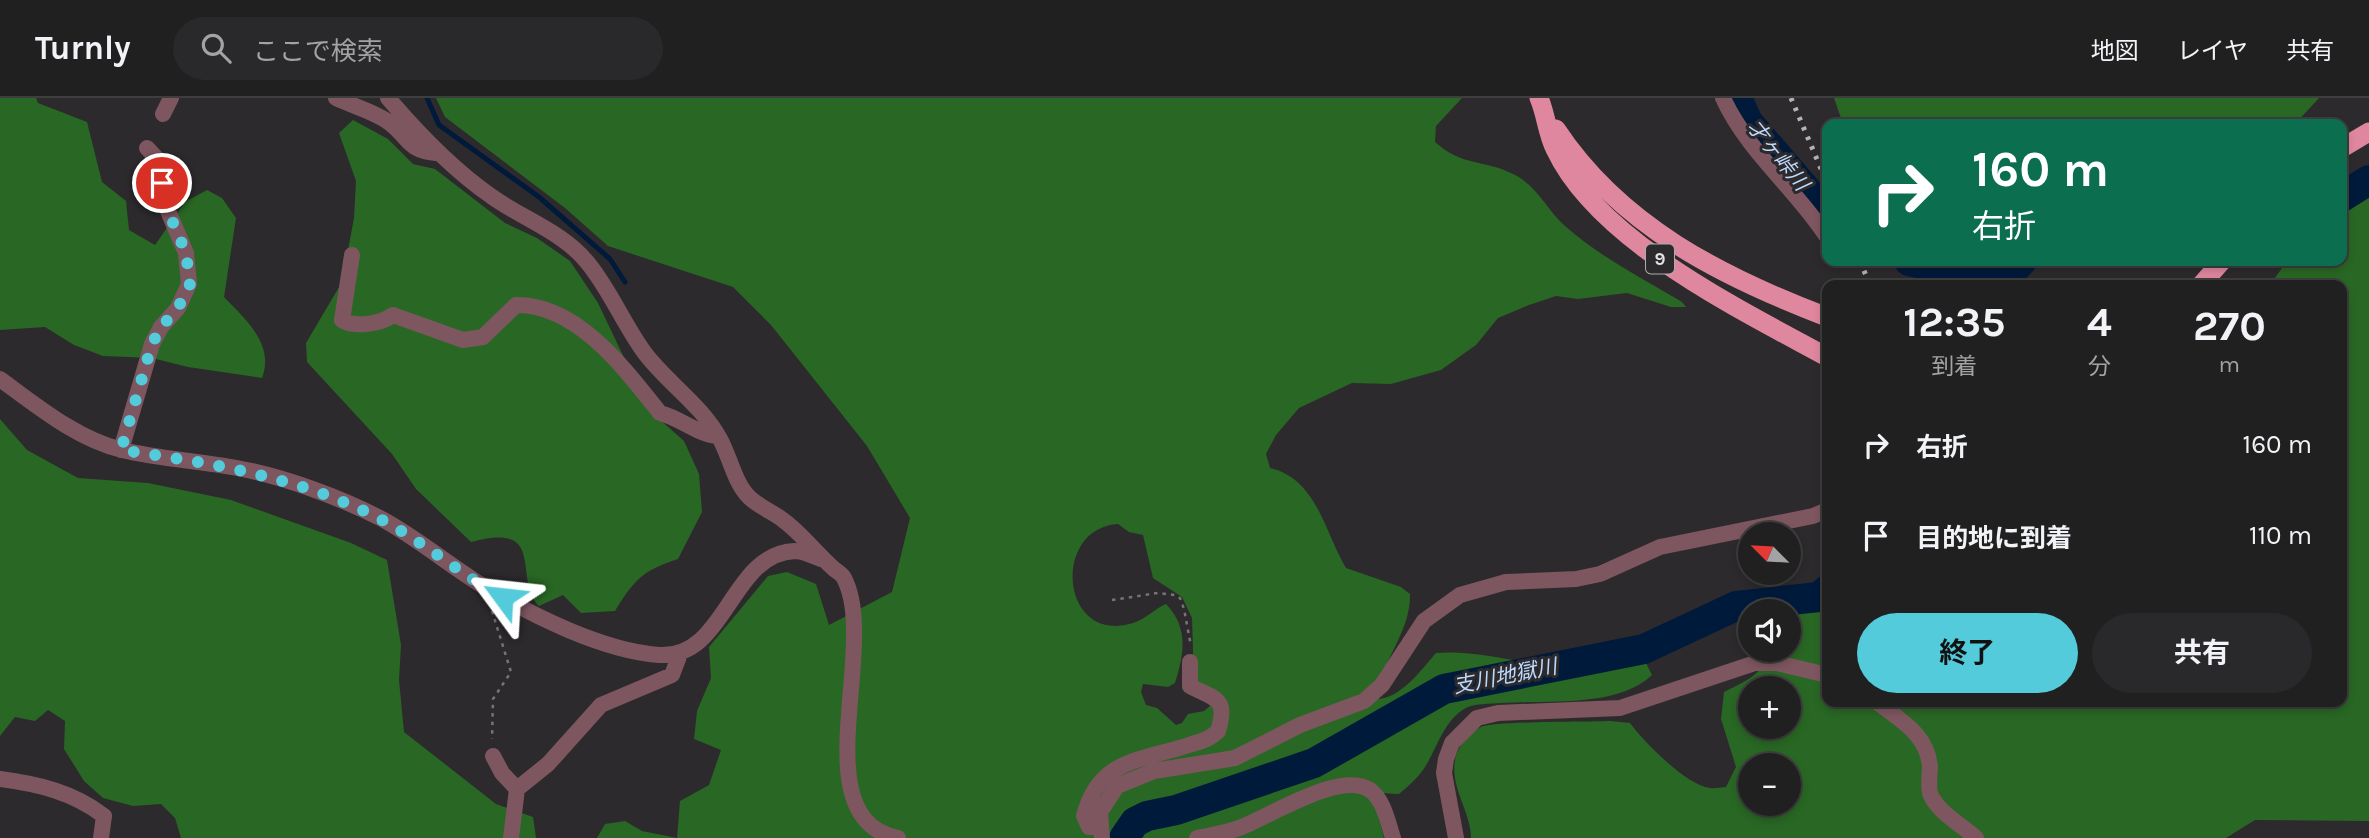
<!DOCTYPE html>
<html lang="ja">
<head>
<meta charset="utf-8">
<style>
	:root { --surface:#212021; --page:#29282a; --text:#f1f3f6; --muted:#a2a3a5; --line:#3e3e3f; --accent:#53cbdb }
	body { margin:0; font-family:Karla,"Noto Sans JP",sans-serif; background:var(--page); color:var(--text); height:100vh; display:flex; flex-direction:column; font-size:26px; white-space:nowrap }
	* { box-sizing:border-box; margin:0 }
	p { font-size:23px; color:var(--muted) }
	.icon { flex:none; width:38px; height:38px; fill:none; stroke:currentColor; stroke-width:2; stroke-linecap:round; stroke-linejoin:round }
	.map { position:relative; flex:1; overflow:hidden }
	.details { position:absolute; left:1822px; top:182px; width:525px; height:427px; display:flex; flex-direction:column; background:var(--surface); border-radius:14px; box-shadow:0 4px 10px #0003,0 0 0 2px var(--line) }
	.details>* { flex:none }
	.hud { position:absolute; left:1822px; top:21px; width:525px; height:147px; border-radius:14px; box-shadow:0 4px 10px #0003,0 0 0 2px var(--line); background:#0b6e4f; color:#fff; overflow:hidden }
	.needle { width:46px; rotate:294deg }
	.tools { position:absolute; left:1738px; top:424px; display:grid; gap:14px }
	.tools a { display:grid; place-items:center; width:63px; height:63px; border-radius:50%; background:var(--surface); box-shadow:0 4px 10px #0003,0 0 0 2px var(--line); font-size:35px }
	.pin { position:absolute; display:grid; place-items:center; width:60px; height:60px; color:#fff; margin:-30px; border:4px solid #fff; border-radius:50%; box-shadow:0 2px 7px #0007 }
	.me { position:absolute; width:77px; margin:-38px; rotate:300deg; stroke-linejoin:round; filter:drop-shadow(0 0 5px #0008) }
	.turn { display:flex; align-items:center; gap:24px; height:147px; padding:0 35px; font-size:32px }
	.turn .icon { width:91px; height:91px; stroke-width:2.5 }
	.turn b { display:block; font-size:49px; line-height:60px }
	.eta { display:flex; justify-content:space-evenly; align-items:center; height:119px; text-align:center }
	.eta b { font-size:42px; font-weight:700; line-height:49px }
	.action { display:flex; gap:14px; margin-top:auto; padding:14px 35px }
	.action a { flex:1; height:80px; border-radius:42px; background:var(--accent); color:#111; font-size:28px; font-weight:700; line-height:80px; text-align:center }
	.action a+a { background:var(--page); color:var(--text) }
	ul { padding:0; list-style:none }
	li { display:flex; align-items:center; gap:21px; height:91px; padding:0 35px }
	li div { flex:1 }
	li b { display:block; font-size:26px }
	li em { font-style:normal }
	header { display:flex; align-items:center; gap:42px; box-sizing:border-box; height:98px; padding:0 35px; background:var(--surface); border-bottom:2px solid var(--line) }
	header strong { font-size:33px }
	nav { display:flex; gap:38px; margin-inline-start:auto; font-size:24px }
	.search { width:490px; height:63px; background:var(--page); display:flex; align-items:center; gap:18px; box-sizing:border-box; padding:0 24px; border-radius:38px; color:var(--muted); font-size:26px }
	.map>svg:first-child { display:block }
</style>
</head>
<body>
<header>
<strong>Turnly</strong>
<div class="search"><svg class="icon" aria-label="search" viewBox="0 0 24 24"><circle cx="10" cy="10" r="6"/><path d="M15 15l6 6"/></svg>ここで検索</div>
<nav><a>地図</a><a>レイヤ</a><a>共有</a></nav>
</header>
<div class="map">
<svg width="2369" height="740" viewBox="0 0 2369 740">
	<rect width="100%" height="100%" fill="#2c2a2c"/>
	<path fill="#296724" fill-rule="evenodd" d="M0 0H36L38 5 87 24 102 84 126 103 129 132 155 147 185 104 207 92 222 100 236 120 224 199C245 221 275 246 262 280L188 269 152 260 103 258 74 247 45 229 0 232Z
		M436 0H1462L1436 28 1435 44C1463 69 1483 61 1513 76 1538 88 1546 111 1565 128 1600 159 1642 180 1682 204L1686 209H1671L1627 195 1578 201 1556 198 1529 207 1498 220 1476 247 1441 272 1391 286 1352 285 1299 310 1276 337 1266 356 1270 370C1317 381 1324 433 1346 470L1401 489 1410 496C1411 534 1381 564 1375 601 1400 602 1421 572 1436 555 1480 551 1526 568 1571 569 1599 569 1616 555 1646 565L1652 577C1617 610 1547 602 1501 605 1491 606 1473 605 1464 611 1445 623 1438 646 1428 664 1421 677 1410 687 1399 696L1381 695 1378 716 1384 740H597L605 726 625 723 642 733 677 740 680 703 709 687 721 652 694 641 697 613 711 580 709 549 768 478 787 474 816 486 829 527 892 494 910 420 867 348 771 227 733 189 608 148 565 110 445 19ZM1118 426 1129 434 1143 437 1153 480 1182 499 1192 520 1194 584 1211 602 1210 608 1204 613 1188 616 1182 625 1176 627 1157 610 1146 607 1141 594 1143 586 1168 589 1175 585C1184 556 1189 530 1166 506 1154 511 1146 521 1133 525 1060 548 1051 430 1118 426Z
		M1834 0H2319L2295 26H1843Z
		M353 22 388 41 413 66 435 71 505 125 537 140 570 163 598 205 649 312 684 343 699 376 702 414 678 461C642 473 635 481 615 513L581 515 563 497 539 508C512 479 548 423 471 444L416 391 392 356 307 264 306 245 342 184 354 120 356 83 339 35Z
		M2369 92V723L2255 722 2226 740H1471C1471 714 1450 690 1455 662 1457 649 1470 635 1481 629 1493 623 1589 624 1610 623L1630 625C1644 644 1686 687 1710 690 1715 691 1721 689 1726 689L1736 669 1721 621 1724 594C1743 584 1768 576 1766 551H1788V513H1750V535L1739 520 1738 512 1746 509 1827 502V604H2342V187H2270L2287 163H2342V110ZM1750 590H1788V628H1750ZM1750 667H1788V705H1750Z
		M0 321 27 352 78 380 148 385 231 402 351 445 387 462 401 547 399 582 404 634 496 706 533 719 536 740H181L175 720 161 706 133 708 103 700 84 683 64 651 65 623 48 612 35 623 15 619 0 638Z"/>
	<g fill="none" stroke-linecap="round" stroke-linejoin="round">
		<path stroke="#001a3b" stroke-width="5" d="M427 0 439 27 539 99 610 161 625 184"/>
		<path stroke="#001a3b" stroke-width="30" d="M1737 0 1748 24 1823 111
			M2342 99 2369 82
			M1909 163 1955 173 2010 175 2022 163
			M1124 740 1135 724 1147 718 1176 712 1314 665 1444 591 1644 551 1736 508 1819 499 1827 492"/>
		<path stroke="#767476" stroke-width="2.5" stroke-dasharray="3.5 5" stroke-linecap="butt" d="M1112 502 1158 495 1175 497 1180 500 1184 511 1191 548
			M492 513 511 574 493 601 492 641"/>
		<path stroke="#7e5660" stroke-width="16" d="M336 0C353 8 372 13 387 23 409 38 405 52 436 55
			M388 0C417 34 455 73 491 98 521 120 563 134 587 164 609 190 623 225 644 254 666 284 702 307 720 341 730 359 734 383 748 398 757 408 773 414 783 422 801 435 816 455 833 470 836 473 842 476 844 480 880 548 801 721 898 740
			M1723 0C1747 53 1796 91 1827 139
			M163 16 171 0
			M352 157 342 222C354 230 381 226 393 217L463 242 483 239 516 207C577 206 625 271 660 315 680 320 697 336 716 338
			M0 281C37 308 77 341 122 352 160 361 200 363 237 370 285 379 339 399 382 421 417 440 449 467 483 488 531 517 603 553 659 557 727 561 730 455 795 453 803 453 813 458 821 461
			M121 352 152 246 161 229 178 210 189 186 186 155 159 92 162 66 147 50
			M1877 604C1900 622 1927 636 1930 668 1930 676 1928 687 1930 695 1936 713 1962 727 1976 740
			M493 658 502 675 517 691 511 740
			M0 681C38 686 73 694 104 718L101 740
			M517 691 548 666 601 607 672 577 680 556
			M1099 729H1089L1084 718C1099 660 1141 663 1189 647 1201 643 1209 642 1218 633 1229 598 1213 601 1190 588V564
			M1102 740 1100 714 1117 688 1154 673 1235 660 1300 627 1364 603 1382 587 1424 523 1460 497 1506 484 1576 481 1600 476 1660 449 1813 418 1827 412
			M1197 740C1211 737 1226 735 1239 730 1269 719 1340 672 1370 692 1384 702 1388 725 1393 740
			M1456 740 1444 675 1446 661 1452 645 1477 620 1498 615 1620 610 1755 565H1777L1827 577"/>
		<path stroke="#df879f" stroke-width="19" d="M1539 0C1546 16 1547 35 1555 51 1598 143 1741 212 1827 259
			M1556 31C1620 128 1722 179 1827 219
			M2342 50 2369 34
			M2201 187 2222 163"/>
		<path stroke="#b5b3b5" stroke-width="5" stroke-dasharray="3.5 7" stroke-linecap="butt" d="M1791 0 1827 85
			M1860 163 1870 187"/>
	</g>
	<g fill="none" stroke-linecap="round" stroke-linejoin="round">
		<path stroke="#53cbdb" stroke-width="12" stroke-dasharray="0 21.6" d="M162 85 159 92 186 155 190 186 178 210 161 229 152 246 121 352C210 365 301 379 382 422 424 444 461 477 503 499"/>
	</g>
	<g text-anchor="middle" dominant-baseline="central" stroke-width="6" stroke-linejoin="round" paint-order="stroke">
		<rect fill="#2c2a2c" stroke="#adabad" stroke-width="2" x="1646" y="146.5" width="28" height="29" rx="5"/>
		<g font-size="18" font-weight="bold" fill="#e4e2e4">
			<text x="1660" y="161">9</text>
		</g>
		<g font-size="21" font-style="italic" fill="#bdd9fe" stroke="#2c2a2c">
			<text transform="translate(1778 57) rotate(51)">才ヶ峠川</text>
			<text transform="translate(1505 578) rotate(-11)">支川地獄川</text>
		</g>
	</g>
</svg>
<div class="tools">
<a><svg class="needle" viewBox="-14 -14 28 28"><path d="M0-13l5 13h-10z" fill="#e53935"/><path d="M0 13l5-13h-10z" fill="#a2a3a5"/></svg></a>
<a><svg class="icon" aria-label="sound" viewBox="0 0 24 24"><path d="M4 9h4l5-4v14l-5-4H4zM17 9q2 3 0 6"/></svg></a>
<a>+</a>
<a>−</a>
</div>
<div class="pin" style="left:162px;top:85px;background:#d93025"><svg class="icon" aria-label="arrive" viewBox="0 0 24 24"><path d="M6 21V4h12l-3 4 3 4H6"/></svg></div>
<svg class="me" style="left:503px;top:499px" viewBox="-20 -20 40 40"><path d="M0-17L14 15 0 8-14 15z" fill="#53cbdb" stroke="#fff" stroke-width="4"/></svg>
<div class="hud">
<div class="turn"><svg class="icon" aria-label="right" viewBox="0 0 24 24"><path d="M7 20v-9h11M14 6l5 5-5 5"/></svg><div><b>160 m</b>右折</div></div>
</div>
<section class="details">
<div class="eta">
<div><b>12:35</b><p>到着</p></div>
<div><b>4</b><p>分</p></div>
<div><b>270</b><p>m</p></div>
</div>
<ul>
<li><svg class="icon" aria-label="right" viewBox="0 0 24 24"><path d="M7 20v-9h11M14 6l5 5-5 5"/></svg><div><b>右折</b></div><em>160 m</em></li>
<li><svg class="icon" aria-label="arrive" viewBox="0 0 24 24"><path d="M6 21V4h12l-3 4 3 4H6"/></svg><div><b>目的地に到着</b></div><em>110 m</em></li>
</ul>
<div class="action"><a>終了</a><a>共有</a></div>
</section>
</div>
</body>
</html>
